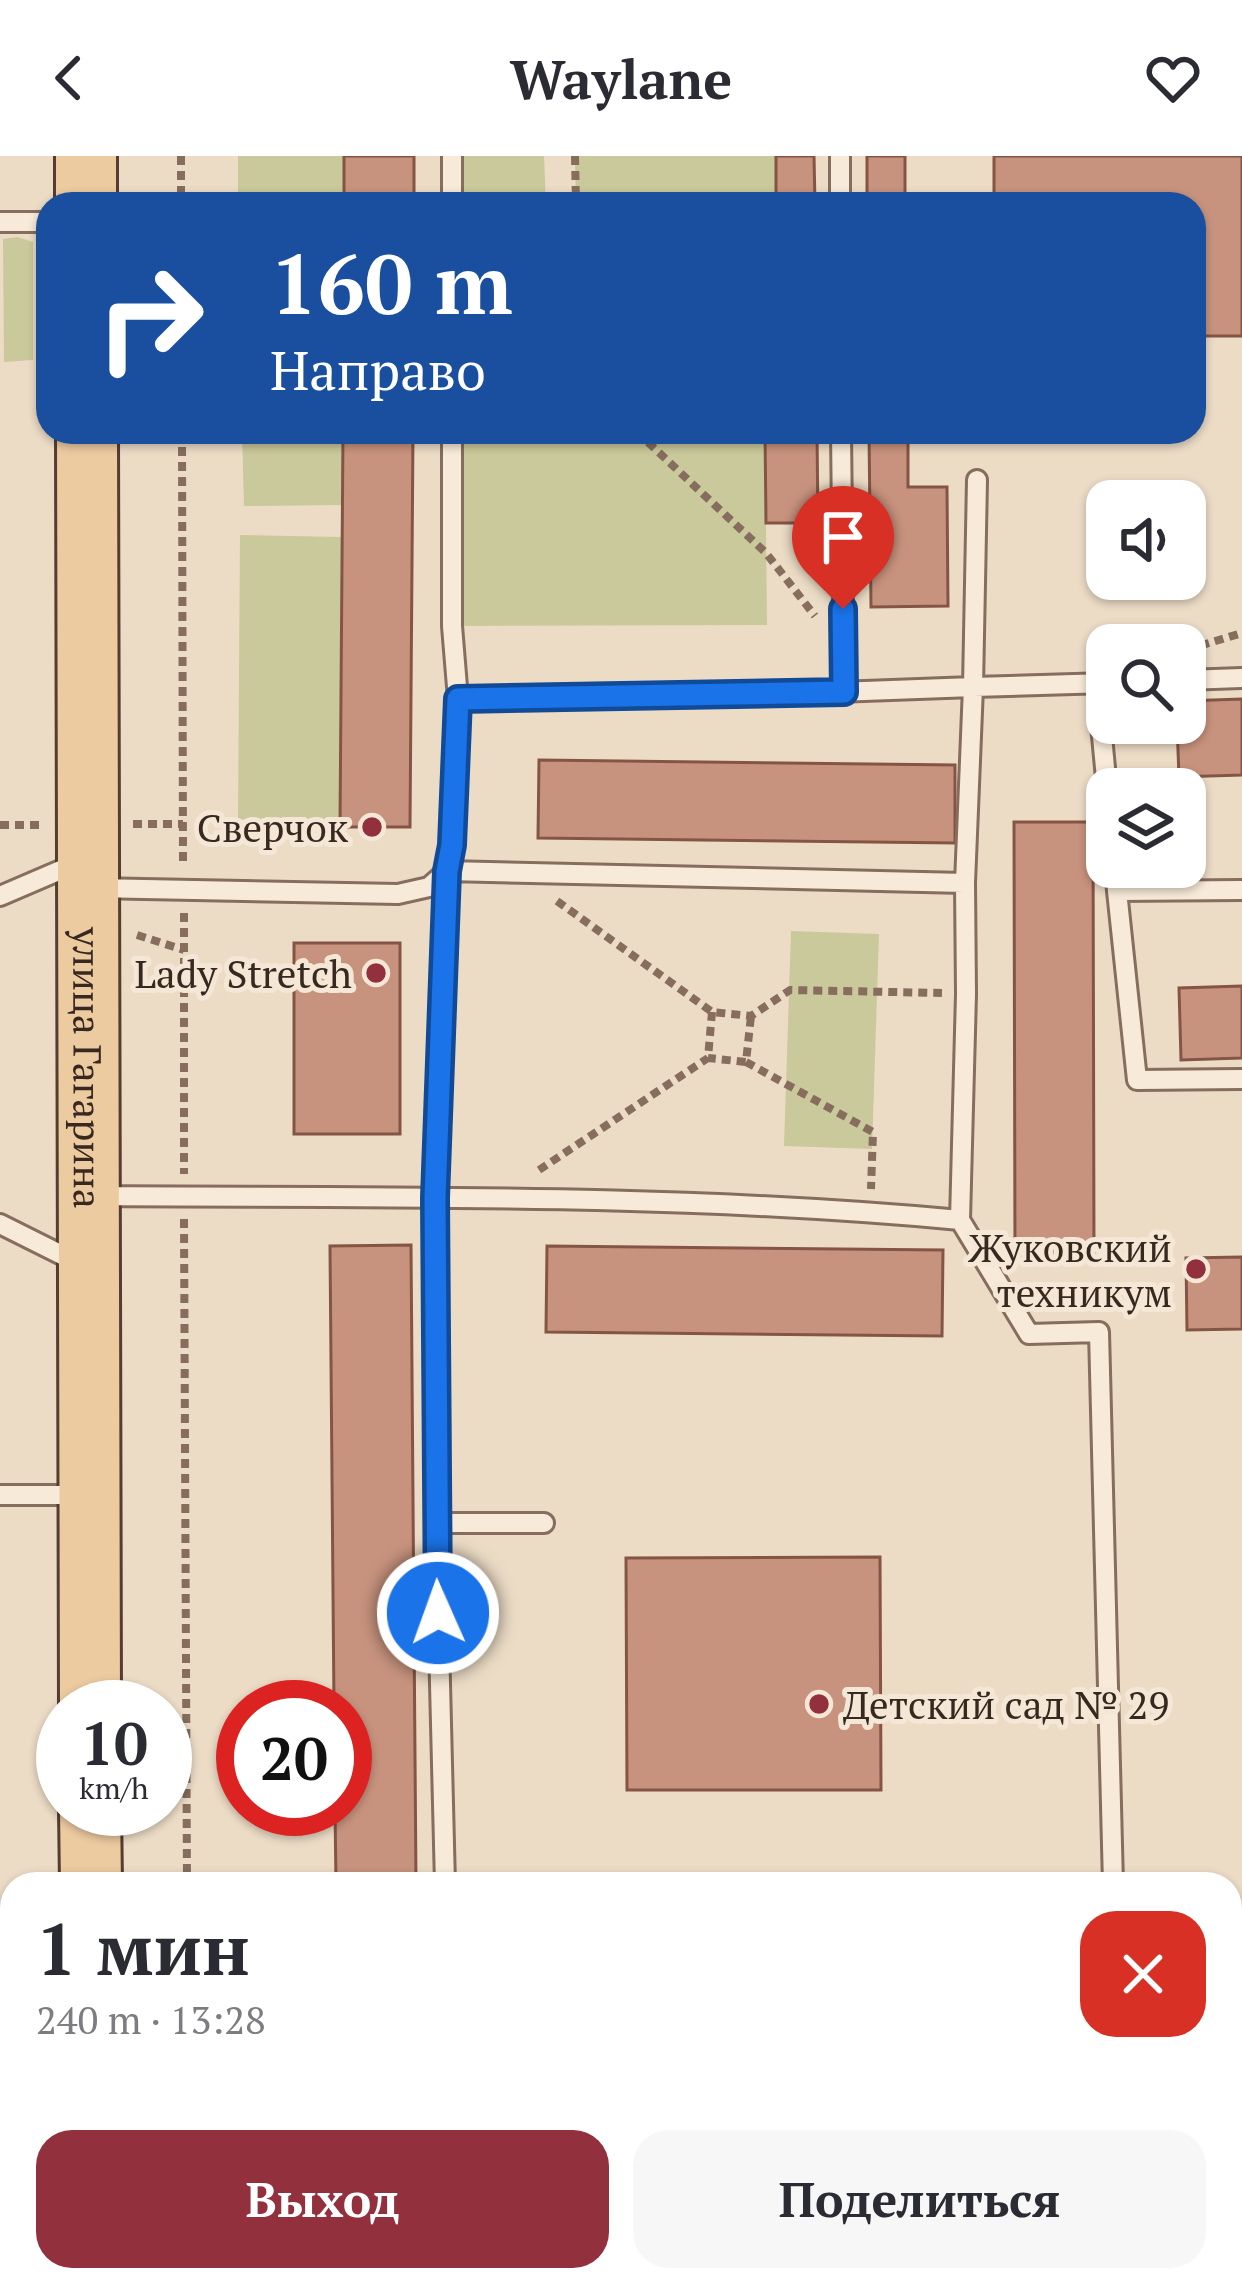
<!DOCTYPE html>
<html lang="ru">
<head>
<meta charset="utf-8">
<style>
	:root { --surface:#fff; --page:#f7f7f7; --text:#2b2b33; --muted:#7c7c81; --accent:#92303e }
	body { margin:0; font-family:"PT Serif",serif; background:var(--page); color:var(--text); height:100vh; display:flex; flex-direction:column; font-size:45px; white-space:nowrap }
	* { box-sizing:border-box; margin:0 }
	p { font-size:39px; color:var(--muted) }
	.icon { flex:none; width:66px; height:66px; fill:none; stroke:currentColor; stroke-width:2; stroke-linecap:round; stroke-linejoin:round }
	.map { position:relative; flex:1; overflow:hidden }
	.sheet { position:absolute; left:0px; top:1716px; width:1242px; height:420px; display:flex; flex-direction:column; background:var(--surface); border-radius:36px 36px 0 0; box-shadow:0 3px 9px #0004 }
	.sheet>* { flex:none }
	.guide { position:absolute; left:36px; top:36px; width:1170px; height:252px; border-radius:36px; box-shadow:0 3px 9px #0004; background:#1a4fa0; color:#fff; overflow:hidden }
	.controls { position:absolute; left:1086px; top:324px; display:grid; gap:24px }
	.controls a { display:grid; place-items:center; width:120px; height:120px; border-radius:24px; background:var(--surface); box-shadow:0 3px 9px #0004; font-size:60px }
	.speed { position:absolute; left:36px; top:1524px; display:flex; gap:24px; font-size:60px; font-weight:700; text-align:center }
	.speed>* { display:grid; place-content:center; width:156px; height:156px; border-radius:50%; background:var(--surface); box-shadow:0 3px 9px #0004; line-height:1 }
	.speed small { font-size:30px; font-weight:400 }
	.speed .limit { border:18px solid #d22; background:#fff; color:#111 }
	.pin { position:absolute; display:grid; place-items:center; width:102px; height:102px; color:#fff; margin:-123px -51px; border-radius:50% 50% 50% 0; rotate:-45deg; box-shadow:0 0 12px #0007 }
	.pin .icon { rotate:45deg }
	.me { position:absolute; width:132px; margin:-66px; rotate:358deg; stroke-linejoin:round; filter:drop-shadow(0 0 9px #0008) }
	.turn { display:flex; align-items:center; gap:42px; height:252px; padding:0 36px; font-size:54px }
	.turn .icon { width:156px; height:156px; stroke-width:2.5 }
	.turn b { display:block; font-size:84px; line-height:102px }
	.round { display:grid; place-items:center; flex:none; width:126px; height:126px; border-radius:36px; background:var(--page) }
	.overview { display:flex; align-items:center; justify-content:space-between; height:204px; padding:0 36px }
	h1 { font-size:72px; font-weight:800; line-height:90px }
	.action { display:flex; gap:24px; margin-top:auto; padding:24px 36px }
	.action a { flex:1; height:138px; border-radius:36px; background:var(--accent); color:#fff; font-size:48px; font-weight:800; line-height:138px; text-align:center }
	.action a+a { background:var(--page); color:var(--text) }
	header { display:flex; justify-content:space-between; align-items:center; height:156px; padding:0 36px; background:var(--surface); font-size:54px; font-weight:800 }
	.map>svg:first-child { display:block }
</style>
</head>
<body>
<header><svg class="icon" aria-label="back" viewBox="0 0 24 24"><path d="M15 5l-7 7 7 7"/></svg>Waylane<svg class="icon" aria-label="heart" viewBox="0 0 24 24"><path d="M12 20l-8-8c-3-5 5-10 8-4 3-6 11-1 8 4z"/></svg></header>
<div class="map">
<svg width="1242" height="2136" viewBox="0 0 1242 2136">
	<rect width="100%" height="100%" fill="#ecdcc6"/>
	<path fill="#cac99b" d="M238 0H344V48H238Z
		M452 0H544L546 48H452Z
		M575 0H776V48H576Z
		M17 81 33 86V204L4 206 3 83Z
		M242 276H343L342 349 244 350Z
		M452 276H765L767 469 452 470Z
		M240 379 342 381 340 671 238 663Z
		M791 775 879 778 872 993 784 990Z"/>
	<path fill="#c8937e" stroke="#845544" stroke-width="3" d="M344 0H414V48H344Z
		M776 0H814L815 48H776Z
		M867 0H905V48H867Z
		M994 0H1242V180H1194V48H994Z
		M343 276H413L410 671H340Z
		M765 276H817L818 367H766Z
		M869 276H908V331H947L948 450 871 451Z
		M1242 543V619L1179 621 1177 567H1185V545Z
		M539 604 955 609V687L538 682Z
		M1014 666H1093L1094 1101H1015Z
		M294 787H400V978H294Z
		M1242 830V902L1181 904 1179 832Z
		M411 1089 416 1728H336L335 1653H345V1551H334L330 1090Z
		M547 1090 943 1094 942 1180 546 1176Z
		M1242 1101V1173L1187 1174 1186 1102Z
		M880 1401 881 1634H627L626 1402Z
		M298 2124H412V2136H298Z
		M412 2124H459V2136H412Z
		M1053 2124H1130V2136H1053Z"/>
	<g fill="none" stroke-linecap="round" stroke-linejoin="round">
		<g stroke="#866d5d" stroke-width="24">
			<path id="lane" d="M452 0V48
				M840 0V48
				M0 66H48
				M841 276 844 536
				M1185 524 1242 522
				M1097 527 1107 633
				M458 543 702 541 973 531 977 324
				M1115 711 1117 735 1242 734
				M965 727 973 531 1107 527
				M94 732 398 738 429 731 447 715 452 689 458 543 452 470V276
				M1117 735 1137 924 1242 923
				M0 740 77 707
				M95 1040C383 1042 673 1037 960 1064
				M0 1068 76 1106
				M0 1339H85
				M436 1367H544
				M445 1728 436 1367 435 1041 447 715 965 727 966 838 960 1064 1029 1178 1099 1176 1113 1728
				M0 1995 12 1996
				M1180 2124V2136
				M489 2136V2124"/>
		</g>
		<g stroke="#543d31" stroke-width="66">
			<g id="primary">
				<path d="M86 0V48"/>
				<path id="s1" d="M87 276 90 1551"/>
				<path d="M90 1653 91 1728"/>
				<path d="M92 2124V2136"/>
			</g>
		</g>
		<path stroke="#866d5d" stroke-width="8" stroke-dasharray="9 6" stroke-linecap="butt" d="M181 0V48
			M575 0 576 48
			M182 276 183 706
			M637 276 766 397 815 460
			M1186 494 1242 477
			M133 668H183
			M0 669H40
			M557 745 712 856 751 860 790 834 942 837
			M184 757V1018
			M137 779 184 794
			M712 856 708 902 746 906 751 860
			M746 906 873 976 871 1033
			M539 1014 708 902
			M184 1063 187 1728
			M0 2039H12
			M188 2124V2136
			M863 2124V2136
			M1210 2124 1228 2136"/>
		<use href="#lane" stroke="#f7ead9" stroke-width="18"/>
		<use href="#primary" stroke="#edcba1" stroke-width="60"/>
	</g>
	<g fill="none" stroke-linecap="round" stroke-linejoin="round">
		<g stroke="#114b97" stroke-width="30">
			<path id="route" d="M438 1457 435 1042 447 715 452 689 458 543 844 536 843 453"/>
		</g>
		<use href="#route" stroke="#1a73e8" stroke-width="21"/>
	</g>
	<g fill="#92303e" stroke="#f4e7d6" stroke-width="4.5">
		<circle cx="372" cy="671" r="12"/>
		<circle cx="376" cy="817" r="12"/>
		<circle cx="1196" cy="1113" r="12"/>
		<circle cx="819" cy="1548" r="12"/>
	</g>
	<g text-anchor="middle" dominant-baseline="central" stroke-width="10" stroke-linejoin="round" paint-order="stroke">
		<g font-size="39" fill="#372820" stroke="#f4e7d6" text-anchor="end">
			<text x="348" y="671">Сверчок</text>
			<text x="352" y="817">Lady Stretch</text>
			<text x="1172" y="1091">Жуковский<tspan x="1172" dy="45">техникум</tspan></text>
			<text x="843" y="1548" text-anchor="start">Детский сад № 29</text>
		</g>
		<g font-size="39" fill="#372820" stroke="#f4e7d6">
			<text stroke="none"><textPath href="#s1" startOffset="636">улица Гагарина</textPath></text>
		</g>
	</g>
</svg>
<div class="controls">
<a><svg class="icon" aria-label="sound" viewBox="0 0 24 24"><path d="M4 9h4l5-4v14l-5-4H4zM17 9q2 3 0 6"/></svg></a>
<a><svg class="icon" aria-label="search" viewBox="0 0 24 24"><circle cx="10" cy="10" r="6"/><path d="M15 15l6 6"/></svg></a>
<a><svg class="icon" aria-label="layers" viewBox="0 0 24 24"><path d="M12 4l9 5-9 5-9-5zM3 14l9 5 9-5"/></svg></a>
</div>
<div class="speed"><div>10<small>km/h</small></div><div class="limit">20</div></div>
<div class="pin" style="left:843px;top:453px;background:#d93025"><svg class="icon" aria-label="arrive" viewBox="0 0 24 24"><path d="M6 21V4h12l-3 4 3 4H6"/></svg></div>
<svg class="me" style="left:438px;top:1457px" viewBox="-20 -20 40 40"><circle r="17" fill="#1a73e8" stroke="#fff" stroke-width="3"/><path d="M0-11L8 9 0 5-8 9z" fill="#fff"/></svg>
<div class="guide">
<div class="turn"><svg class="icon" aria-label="right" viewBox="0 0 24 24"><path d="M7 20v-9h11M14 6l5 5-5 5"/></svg><div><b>160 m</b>Направо</div></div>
</div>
<section class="sheet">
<div class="overview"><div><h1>1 мин</h1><p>240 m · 13:28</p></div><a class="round" style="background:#d93025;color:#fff"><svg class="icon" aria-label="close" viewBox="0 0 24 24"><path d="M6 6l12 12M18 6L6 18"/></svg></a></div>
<div class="action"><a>Выход</a><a>Поделиться</a></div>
</section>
</div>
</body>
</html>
